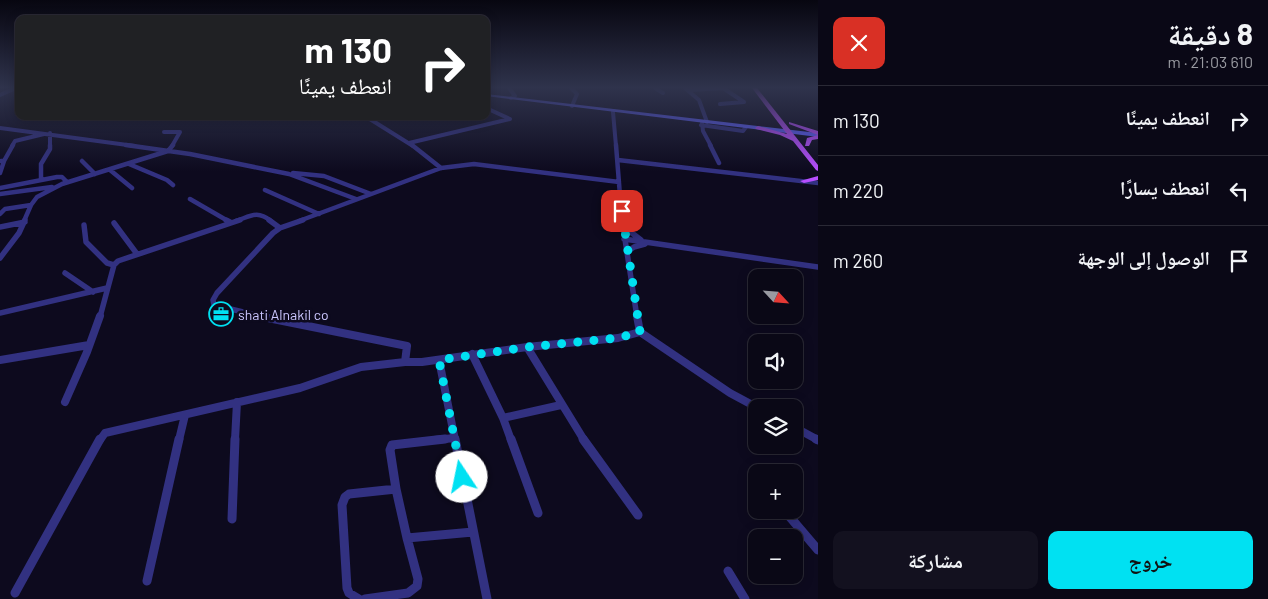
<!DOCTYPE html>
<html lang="ar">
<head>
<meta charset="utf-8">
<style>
	:root { --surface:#0a0816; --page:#13111f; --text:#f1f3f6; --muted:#999aa1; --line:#2a2935; --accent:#00e1f2 }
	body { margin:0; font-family:Barlow,"Noto Naskh Arabic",sans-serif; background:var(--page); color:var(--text); direction:rtl; height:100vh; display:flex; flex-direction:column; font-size:19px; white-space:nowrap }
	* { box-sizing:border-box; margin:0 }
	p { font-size:16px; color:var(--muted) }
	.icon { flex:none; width:28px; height:28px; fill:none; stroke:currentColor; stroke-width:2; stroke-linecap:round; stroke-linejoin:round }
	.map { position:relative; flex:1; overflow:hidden; direction:ltr }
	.sheet { display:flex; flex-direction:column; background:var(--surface); width:450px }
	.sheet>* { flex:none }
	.guide { position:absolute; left:15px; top:15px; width:475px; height:105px; border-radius:10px; box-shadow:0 2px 12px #0003,0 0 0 1px var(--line); direction:rtl; background:#202124; color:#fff; overflow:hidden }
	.needle { width:32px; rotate:116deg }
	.buttons { position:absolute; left:748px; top:269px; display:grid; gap:10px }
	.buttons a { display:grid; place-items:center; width:55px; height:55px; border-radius:10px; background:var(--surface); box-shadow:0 2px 12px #0003,0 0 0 1px var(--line); font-size:25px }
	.pin { position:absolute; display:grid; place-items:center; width:42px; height:42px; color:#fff; margin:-21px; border-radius:10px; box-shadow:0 2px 8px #0006 }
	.me { position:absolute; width:55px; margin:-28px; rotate:349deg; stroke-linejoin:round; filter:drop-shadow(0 0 4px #0008) }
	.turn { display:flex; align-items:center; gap:18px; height:105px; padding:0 15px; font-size:22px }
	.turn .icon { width:65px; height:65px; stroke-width:2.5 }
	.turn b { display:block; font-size:35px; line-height:42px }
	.round { display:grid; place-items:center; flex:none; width:52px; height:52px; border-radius:10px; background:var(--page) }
	.headline { display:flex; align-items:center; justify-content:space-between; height:85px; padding:0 15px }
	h1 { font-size:30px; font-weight:700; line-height:38px }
	.cta { display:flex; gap:10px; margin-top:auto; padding:10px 15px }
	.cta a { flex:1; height:58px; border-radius:10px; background:var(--accent); color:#111; font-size:20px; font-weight:700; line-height:58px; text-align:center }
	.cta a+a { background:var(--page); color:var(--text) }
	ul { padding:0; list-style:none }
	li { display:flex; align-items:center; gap:15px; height:70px; padding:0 15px; border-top:1px solid var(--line) }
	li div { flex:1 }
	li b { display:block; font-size:19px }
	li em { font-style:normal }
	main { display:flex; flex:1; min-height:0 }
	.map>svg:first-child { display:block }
</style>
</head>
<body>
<main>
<section class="sheet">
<div class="headline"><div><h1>8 دقيقة</h1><p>610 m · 21:03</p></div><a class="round" style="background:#d93025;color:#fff"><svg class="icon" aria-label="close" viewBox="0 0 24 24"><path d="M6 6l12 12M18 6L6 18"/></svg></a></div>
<ul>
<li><svg class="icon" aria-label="right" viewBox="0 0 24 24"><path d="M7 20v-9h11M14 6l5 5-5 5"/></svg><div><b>انعطف يمينًا</b></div><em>130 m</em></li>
<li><svg class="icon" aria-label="left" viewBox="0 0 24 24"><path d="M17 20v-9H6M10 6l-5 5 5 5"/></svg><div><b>انعطف يسارًا</b></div><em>220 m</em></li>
<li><svg class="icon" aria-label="arrive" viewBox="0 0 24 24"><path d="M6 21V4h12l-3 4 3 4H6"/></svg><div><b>الوصول إلى الوجهة</b></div><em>260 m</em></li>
</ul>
<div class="cta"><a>خروج</a><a>مشاركة</a></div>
</section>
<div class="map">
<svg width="818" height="599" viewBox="0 0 818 599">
	<rect width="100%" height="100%" fill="#0d0a1e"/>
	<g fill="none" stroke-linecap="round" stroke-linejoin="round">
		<path stroke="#323181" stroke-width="4" d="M509 88 515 96 511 98
			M571 88 577 94 572 106
			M655 88 663 93
			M685 88 699 100 707 122
			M689 90 725 88
			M0 95 16 88
			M720 104 744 102 723 88
			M613 112 616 146
			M365 116 413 146
			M414 119 420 116
			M702 123 703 131 711 146
			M701 125 743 131 746 127
			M0 128 135 146
			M164 132H180L172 146
			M50 133V146
			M409 143 510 119 486 108
			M12 146 15 141 44 134"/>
		<path stroke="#323181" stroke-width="4.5" d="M126 145 190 154 289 174 356 199
			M412 145 441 168
			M616 145 622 221
			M710 145 719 163
			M618 160 818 183
			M4 161 13 145
			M82 161 95 174
			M129 164 167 180 173 185
			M110 170 132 188
			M0 173 4 161H1
			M293 173 324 176 371 194
			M41 180V164L50 149V145
			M0 188 57 177H62L67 182
			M265 190 319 214
			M0 194 52 187
			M190 199 228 221
			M0 214 5 209 31 205
			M24 221 31 205 37 197 62 184 168 151 173 145
			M236 221C251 216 257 210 271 221
			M299 221 441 168 474 164 619 182"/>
		<path stroke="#323181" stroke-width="5.5" d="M226 220 230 222
			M269 220 280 228
			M622 220 637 317
			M114 223 137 254
			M84 225 86 242 107 263 114 265
			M623 226 641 240
			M0 227 25 222
			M624 239 818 267
			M627 252 634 247 645 244
			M0 258 19 233 25 220
			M65 273 93 292
			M0 313 107 288
			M100 317 114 265 118 261 240 220
			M264 317 214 305 213 300 217 293 273 233 280 228 303 220"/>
		<path stroke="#323181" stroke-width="8" d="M258 316 407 346 405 362H422L527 347 618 338 640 332
			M637 316 640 332
			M640 332 730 393 758 408
			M527 347 584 440
			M472 354 503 418 511 440
			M0 360 89 345
			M439 360 455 440
			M65 402 87 352 100 316
			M503 418 561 405
			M794 427 818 440
			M100 440 105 433 300 388 361 367 405 362
			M179 440 185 415
			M235 440 237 402
			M434 440 455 438"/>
		<path stroke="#323181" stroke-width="9" d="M455 439 487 599
			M511 439 538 513
			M583 439 638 515
			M816 439 818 440
			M396 489 390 450 392 445 445 439
			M784 510 818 550
			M232 519 235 439
			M728 571 745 599
			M147 581 179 439
			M15 593 100 439
			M359 599 349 593 347 588 342 505 345 497 349 494 396 489 407 538 473 532
			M365 599 408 593 417 586 418 579 407 538"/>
		<path fill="#5e5fff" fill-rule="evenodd" d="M486 94 818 133V137L486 96Z"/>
		<path fill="#b74eff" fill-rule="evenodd" d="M752 88H757L818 165V171L816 170 793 141 780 135 756 129 755 128 758 126 787 134Z
			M789 122 818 131V135L789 124Z
			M818 135V139L812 140 809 146H805L807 138Z
			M818 176V180L804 183 800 181Z"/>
	</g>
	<linearGradient id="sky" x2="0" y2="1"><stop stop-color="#070610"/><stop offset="0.51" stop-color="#2f334c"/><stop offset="1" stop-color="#2f334c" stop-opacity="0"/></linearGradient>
	<rect width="818" height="172" fill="url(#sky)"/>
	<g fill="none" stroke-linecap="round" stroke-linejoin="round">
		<path stroke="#00e1f2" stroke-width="9" stroke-dasharray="0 16.2" d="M462 477 439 360 528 347 618 338 640 332 622 211"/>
	</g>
	<defs>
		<g id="office-ring" transform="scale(1.25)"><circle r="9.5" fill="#0d0a1e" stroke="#00e1f2" stroke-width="1.5"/><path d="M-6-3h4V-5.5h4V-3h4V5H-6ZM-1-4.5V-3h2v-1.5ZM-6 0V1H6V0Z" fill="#00e1f2"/></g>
	</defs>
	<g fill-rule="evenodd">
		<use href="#office-ring" x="221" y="314"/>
	</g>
	<g text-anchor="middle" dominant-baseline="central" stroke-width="5" stroke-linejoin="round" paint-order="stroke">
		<g font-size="14" fill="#ccc7ff" stroke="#0d0a1e" text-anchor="start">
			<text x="238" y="314">shati Alnakil co</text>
		</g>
	</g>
</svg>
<div class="buttons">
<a><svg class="needle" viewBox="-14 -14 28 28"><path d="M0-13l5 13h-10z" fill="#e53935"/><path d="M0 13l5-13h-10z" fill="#999aa1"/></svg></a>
<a><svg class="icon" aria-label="sound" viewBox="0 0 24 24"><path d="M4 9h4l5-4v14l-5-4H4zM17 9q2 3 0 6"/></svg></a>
<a><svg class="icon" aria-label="layers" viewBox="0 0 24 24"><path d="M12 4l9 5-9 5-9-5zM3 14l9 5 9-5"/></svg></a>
<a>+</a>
<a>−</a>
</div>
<div class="pin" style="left:622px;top:211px;background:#d93025"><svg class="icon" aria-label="arrive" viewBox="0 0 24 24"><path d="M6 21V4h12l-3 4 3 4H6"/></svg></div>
<svg class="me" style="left:462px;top:477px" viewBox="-20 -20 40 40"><circle r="19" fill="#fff"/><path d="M0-13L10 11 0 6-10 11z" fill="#00e1f2"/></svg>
<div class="guide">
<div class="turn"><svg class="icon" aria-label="right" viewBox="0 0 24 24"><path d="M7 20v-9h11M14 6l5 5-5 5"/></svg><div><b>130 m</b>انعطف يمينًا</div></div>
</div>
</div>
</main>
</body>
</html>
